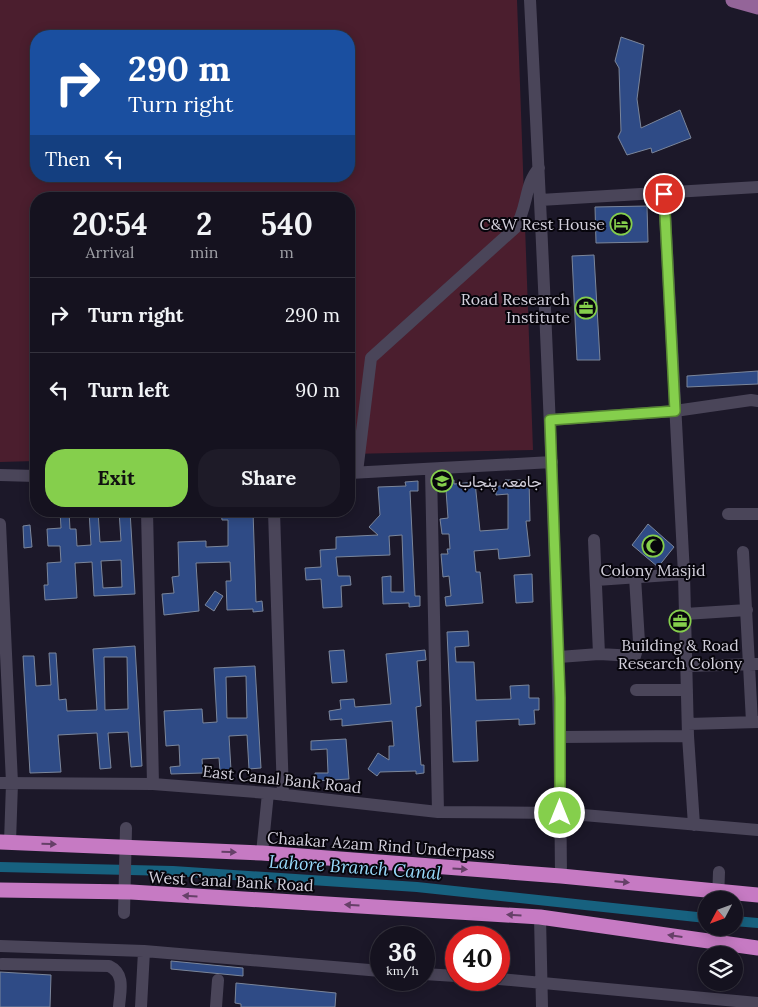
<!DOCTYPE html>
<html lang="en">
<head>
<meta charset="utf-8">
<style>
	:root { --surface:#15121f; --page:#1e1b28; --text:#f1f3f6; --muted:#9d9ea4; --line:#34323d; --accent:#85cf4c }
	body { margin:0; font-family:Lora,Vazirmatn,serif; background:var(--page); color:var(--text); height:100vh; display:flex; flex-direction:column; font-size:19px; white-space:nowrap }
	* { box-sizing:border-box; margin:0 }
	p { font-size:16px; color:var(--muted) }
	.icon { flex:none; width:28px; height:28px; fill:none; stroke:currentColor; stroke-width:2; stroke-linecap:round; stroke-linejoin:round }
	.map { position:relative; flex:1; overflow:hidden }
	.drawer { position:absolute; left:30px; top:192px; width:325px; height:325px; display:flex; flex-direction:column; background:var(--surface); border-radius:20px; box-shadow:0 2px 12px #0003,0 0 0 1px var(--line) }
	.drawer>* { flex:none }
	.guide { position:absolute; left:30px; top:30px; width:325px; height:152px; border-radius:20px; box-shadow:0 2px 12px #0003,0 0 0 1px var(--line); background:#1a4fa0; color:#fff; overflow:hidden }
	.needle { width:32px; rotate:229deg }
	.tools { position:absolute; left:698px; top:891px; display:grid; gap:10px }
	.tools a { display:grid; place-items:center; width:45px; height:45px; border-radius:50%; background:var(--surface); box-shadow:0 2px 12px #0003,0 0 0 1px var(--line); font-size:25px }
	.speed { position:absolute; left:370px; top:926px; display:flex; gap:10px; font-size:25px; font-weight:700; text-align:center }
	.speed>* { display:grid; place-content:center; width:65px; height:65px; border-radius:50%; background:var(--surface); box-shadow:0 2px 12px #0003,0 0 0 1px var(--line); line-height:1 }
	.speed small { font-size:12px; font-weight:400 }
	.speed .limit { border:8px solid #d22; background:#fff; color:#111 }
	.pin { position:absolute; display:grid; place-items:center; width:42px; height:42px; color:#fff; margin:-21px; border:2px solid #fff; border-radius:50%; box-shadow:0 1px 5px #0007 }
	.me { position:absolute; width:55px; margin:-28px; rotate:0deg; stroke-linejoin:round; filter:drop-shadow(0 0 4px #0008) }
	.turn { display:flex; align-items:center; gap:18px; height:105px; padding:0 15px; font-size:22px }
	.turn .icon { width:65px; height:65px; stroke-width:2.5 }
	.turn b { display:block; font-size:35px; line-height:42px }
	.then { display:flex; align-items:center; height:48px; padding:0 15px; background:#0003; gap:10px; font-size:19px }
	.eta { display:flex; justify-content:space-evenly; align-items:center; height:85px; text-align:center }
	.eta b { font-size:30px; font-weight:700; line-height:35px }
	.cta { display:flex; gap:10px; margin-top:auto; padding:10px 15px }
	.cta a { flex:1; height:58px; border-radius:20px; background:var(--accent); color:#111; font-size:20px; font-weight:700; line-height:58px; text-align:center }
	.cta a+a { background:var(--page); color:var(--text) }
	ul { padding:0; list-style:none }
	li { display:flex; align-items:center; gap:15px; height:75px; padding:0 15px; border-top:1px solid var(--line) }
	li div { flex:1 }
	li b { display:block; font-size:19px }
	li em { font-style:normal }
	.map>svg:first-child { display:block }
</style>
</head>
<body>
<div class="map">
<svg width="758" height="1007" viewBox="0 0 758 1007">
	<rect width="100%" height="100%" fill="#1c1829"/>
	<path fill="#4b1e2e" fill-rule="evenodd" d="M0 0H517L533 450 349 454V199H36V461L0 462ZM36 36H349V176H36Z"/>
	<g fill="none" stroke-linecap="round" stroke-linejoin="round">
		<path stroke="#17617f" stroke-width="10" d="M0 867 173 871 417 887 706 918
			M734 921 758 923"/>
	</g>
	<path fill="#2f4b86" stroke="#7b869b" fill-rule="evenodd" d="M621 37 644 45 637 99 641 128 680 110 691 138 652 153 651 148 627 155 618 137 621 131 619 68 615 61Z
		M647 206 648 242 596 243 595 207Z
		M594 255 600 360H577L572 256Z
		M758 371V384L687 387V376Z
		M454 480V484L475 482 480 531 508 529V494L496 495V486H506L505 480H529L530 521H526L530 556 499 559 498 549 474 551 476 572H480L483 603 446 606 445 597 451 596 449 576 443 577 441 554H448L447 549H450L449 534H442L440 519 448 518 446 490 442 491 441 481Z
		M418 481V491H410L415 596H420V606L409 607V603L383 604 382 577 391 576V592H404L402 535 389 536 390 555 336 557 338 576H350L351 585 341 586 342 607 323 608 321 579 306 580 305 568 321 567 320 550 336 549V537L378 535 369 527 380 515 378 487 406 486 405 482Z
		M60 511H69L70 529H76L77 546 91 545 89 511H98L100 542 121 541 119 511H130L135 594 94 596 92 562 75 563 77 598 45 600 44 585H48L47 563 61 562 60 546H48L47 529 61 528ZM121 560 122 587 103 588 101 561Z
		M221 511H253L256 602 262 601 263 611 253 612V609L227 610 226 581H231L230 562 196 563 199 611 164 615 162 594 174 593 172 577 179 576 178 542 206 541V547L228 546V520H222Z
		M648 524 674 547 658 567 632 545Z
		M30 525 32 547 24 548 23 526Z
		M532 574 533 602 516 603 514 575Z
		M215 591 223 596 214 611 205 605Z
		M468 631 469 646 455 647 456 662H474L476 700 511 699 510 686 529 685V698H539V710H534L535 724 519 725V719L476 721 478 761 453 762 447 632Z
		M135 646 142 766 131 767 128 732 108 733 111 768 100 769 97 733 58 735 61 772 30 773 23 656H34L36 686 51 685 49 653H56L59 700 66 699 67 711 97 710 93 649ZM104 657H127L128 709 105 710Z
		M344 650 347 682 332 683 329 651Z
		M425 650 426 660 417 661 421 706 416 707 421 765H424V773L416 774V771L380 772 377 776 368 769 378 753 389 760V746H394L392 721 342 726V719L330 720 329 711 341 709 340 700 354 699 355 707 391 704 386 654Z
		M255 666 261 768 249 769 247 735 229 736 231 770 220 771 219 758 202 759 203 773 171 774 170 767 180 766 179 745 166 746 164 711 202 709 203 723 217 722 214 668ZM246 676 247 718H227L226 677Z
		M346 739 349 779 315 781V773H328L327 749 311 750V741Z
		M171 961 243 968V976L171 969Z
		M0 972 51 975 50 1007H0Z
		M236 983 336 993 335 1007H241V1004L235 1003Z"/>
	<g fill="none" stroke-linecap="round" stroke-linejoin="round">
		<path stroke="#4a4559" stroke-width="12" d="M530 0C545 292 559 584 561 876
			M664 194 684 574 688 736 694 825
			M540 200 758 187
			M550 420 675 411 751 400 758 401
			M431 470 438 812
			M357 472 371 358 515 228C528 209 524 184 539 168
			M350 473 552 462
			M0 475 36 476
			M147 511 153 784
			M274 511 283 795
			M728 514H758
			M0 524 12 783 10 842
			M743 552 752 722
			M596 580 684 574
			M685 614 747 610
			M599 654 635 656 639 642 635 577
			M559 657 599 654 594 540
			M687 666 757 664
			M636 690H687
			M688 724 758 722
			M560 737 688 736
			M0 783 153 784 268 793 438 812 560 813 758 830
			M262 853 268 793
			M718 900 719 872
			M124 913 126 828
			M540 917 542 1007
			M0 946 144 951 381 971
			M715 955 716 928
			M2 964 109 966C126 974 120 992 119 1007
			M424 974 456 976
			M499 979 758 1003
			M141 1007 144 951
			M216 1007 218 980"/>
		<path stroke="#946599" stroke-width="15" d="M733 0 758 7"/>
		<path stroke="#c67ac3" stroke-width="15" d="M0 842 262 853 561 876 758 895
			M0 890 131 892 540 917 758 948"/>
	</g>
	<defs><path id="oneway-solid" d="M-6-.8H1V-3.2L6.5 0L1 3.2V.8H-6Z" transform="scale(1.25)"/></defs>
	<g fill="#664068">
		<use href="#oneway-solid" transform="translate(49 844) rotate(2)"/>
		<use href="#oneway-solid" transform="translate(229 852) rotate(2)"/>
		<use href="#oneway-solid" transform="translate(460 869) rotate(4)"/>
		<use href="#oneway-solid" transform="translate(622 882) rotate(5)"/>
		<use href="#oneway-solid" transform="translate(190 896) rotate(-177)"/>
		<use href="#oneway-solid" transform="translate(352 905) rotate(-177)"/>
		<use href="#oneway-solid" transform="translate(514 915) rotate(-177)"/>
		<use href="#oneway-solid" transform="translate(675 936) rotate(-172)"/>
	</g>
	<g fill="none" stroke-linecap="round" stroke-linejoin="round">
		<g stroke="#568731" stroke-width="12">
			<path id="route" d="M560 813V698L550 420 675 411 664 194"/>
		</g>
		<use href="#route" stroke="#85cf4c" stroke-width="9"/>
	</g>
	<defs>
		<g id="hotel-ring" transform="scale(1.125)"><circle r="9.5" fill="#07050c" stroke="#85cf4c" stroke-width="1.5"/><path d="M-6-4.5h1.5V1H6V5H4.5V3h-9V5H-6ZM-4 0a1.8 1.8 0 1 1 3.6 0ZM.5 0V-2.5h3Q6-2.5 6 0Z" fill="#85cf4c"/></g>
		<g id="office-ring" transform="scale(1.125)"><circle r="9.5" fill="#07050c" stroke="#85cf4c" stroke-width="1.5"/><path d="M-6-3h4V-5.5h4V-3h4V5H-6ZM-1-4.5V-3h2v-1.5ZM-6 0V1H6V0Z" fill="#85cf4c"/></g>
		<g id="university-ring" transform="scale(1.125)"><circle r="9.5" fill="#07050c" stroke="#85cf4c" stroke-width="1.5"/><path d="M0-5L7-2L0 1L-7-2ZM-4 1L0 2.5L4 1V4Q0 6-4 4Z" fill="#85cf4c"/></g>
		<g id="mosque-ring" transform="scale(1.125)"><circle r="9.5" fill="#07050c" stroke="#85cf4c" stroke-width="1.5"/><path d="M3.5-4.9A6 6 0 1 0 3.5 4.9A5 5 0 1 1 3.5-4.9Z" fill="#85cf4c"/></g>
	</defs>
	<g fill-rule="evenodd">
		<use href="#hotel-ring" x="621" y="224"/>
		<use href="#office-ring" x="586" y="308"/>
		<use href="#university-ring" x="442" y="481"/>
		<use href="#mosque-ring" x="653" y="546"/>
		<use href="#office-ring" x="680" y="621"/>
	</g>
	<g text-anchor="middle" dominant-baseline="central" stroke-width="4" stroke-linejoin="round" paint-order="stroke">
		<g font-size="16" fill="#d2cfdb" stroke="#07050c" text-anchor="end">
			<text x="605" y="224">C&amp;W Rest House</text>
			<text x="570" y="299">Road Research<tspan x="570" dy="18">Institute</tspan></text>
			<text x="458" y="481" text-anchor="start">جامعہ پنجاب</text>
			<text x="653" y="570" text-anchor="middle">Colony Masjid</text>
			<text x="680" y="645" text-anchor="middle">Building &amp; Road<tspan x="680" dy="18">Research Colony</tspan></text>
		</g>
		<g font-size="16" fill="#d2cfdb" stroke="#07050c">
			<text transform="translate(282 779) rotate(6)">East Canal Bank Road</text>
			<text transform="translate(381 845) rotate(4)">Chaakar Azam Rind Underpass</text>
			<text transform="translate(231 881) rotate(3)">West Canal Bank Road</text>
		</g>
		<g font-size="18" font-style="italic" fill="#98dafb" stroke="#07050c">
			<text transform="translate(355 867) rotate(4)">Lahore Branch Canal</text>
		</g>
	</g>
</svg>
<div class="tools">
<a><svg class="needle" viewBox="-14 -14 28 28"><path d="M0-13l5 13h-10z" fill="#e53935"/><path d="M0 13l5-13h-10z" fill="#9d9ea4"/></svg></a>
<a><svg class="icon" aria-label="layers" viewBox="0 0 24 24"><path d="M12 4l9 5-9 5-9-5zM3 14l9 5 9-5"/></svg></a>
</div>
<div class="speed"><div>36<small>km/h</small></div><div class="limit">40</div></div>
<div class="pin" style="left:664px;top:194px;background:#d93025"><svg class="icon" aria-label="arrive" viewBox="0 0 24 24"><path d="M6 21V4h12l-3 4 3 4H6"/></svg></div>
<svg class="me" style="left:560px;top:813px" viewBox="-20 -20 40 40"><circle r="17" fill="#85cf4c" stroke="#fff" stroke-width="3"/><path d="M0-11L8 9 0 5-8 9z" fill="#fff"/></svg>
<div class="guide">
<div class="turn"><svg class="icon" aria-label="right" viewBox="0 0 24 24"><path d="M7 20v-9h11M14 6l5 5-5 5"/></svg><div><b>290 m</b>Turn right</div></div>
<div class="then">Then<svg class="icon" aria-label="left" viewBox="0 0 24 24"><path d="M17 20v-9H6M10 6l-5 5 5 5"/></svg></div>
</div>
<section class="drawer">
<div class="eta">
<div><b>20:54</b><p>Arrival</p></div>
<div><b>2</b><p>min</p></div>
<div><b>540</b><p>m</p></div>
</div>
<ul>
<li><svg class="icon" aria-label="right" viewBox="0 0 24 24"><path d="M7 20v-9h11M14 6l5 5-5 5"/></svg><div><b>Turn right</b></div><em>290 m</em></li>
<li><svg class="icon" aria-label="left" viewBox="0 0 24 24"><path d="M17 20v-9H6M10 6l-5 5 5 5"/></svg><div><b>Turn left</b></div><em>90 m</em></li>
</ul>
<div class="cta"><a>Exit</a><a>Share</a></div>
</section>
</div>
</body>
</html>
